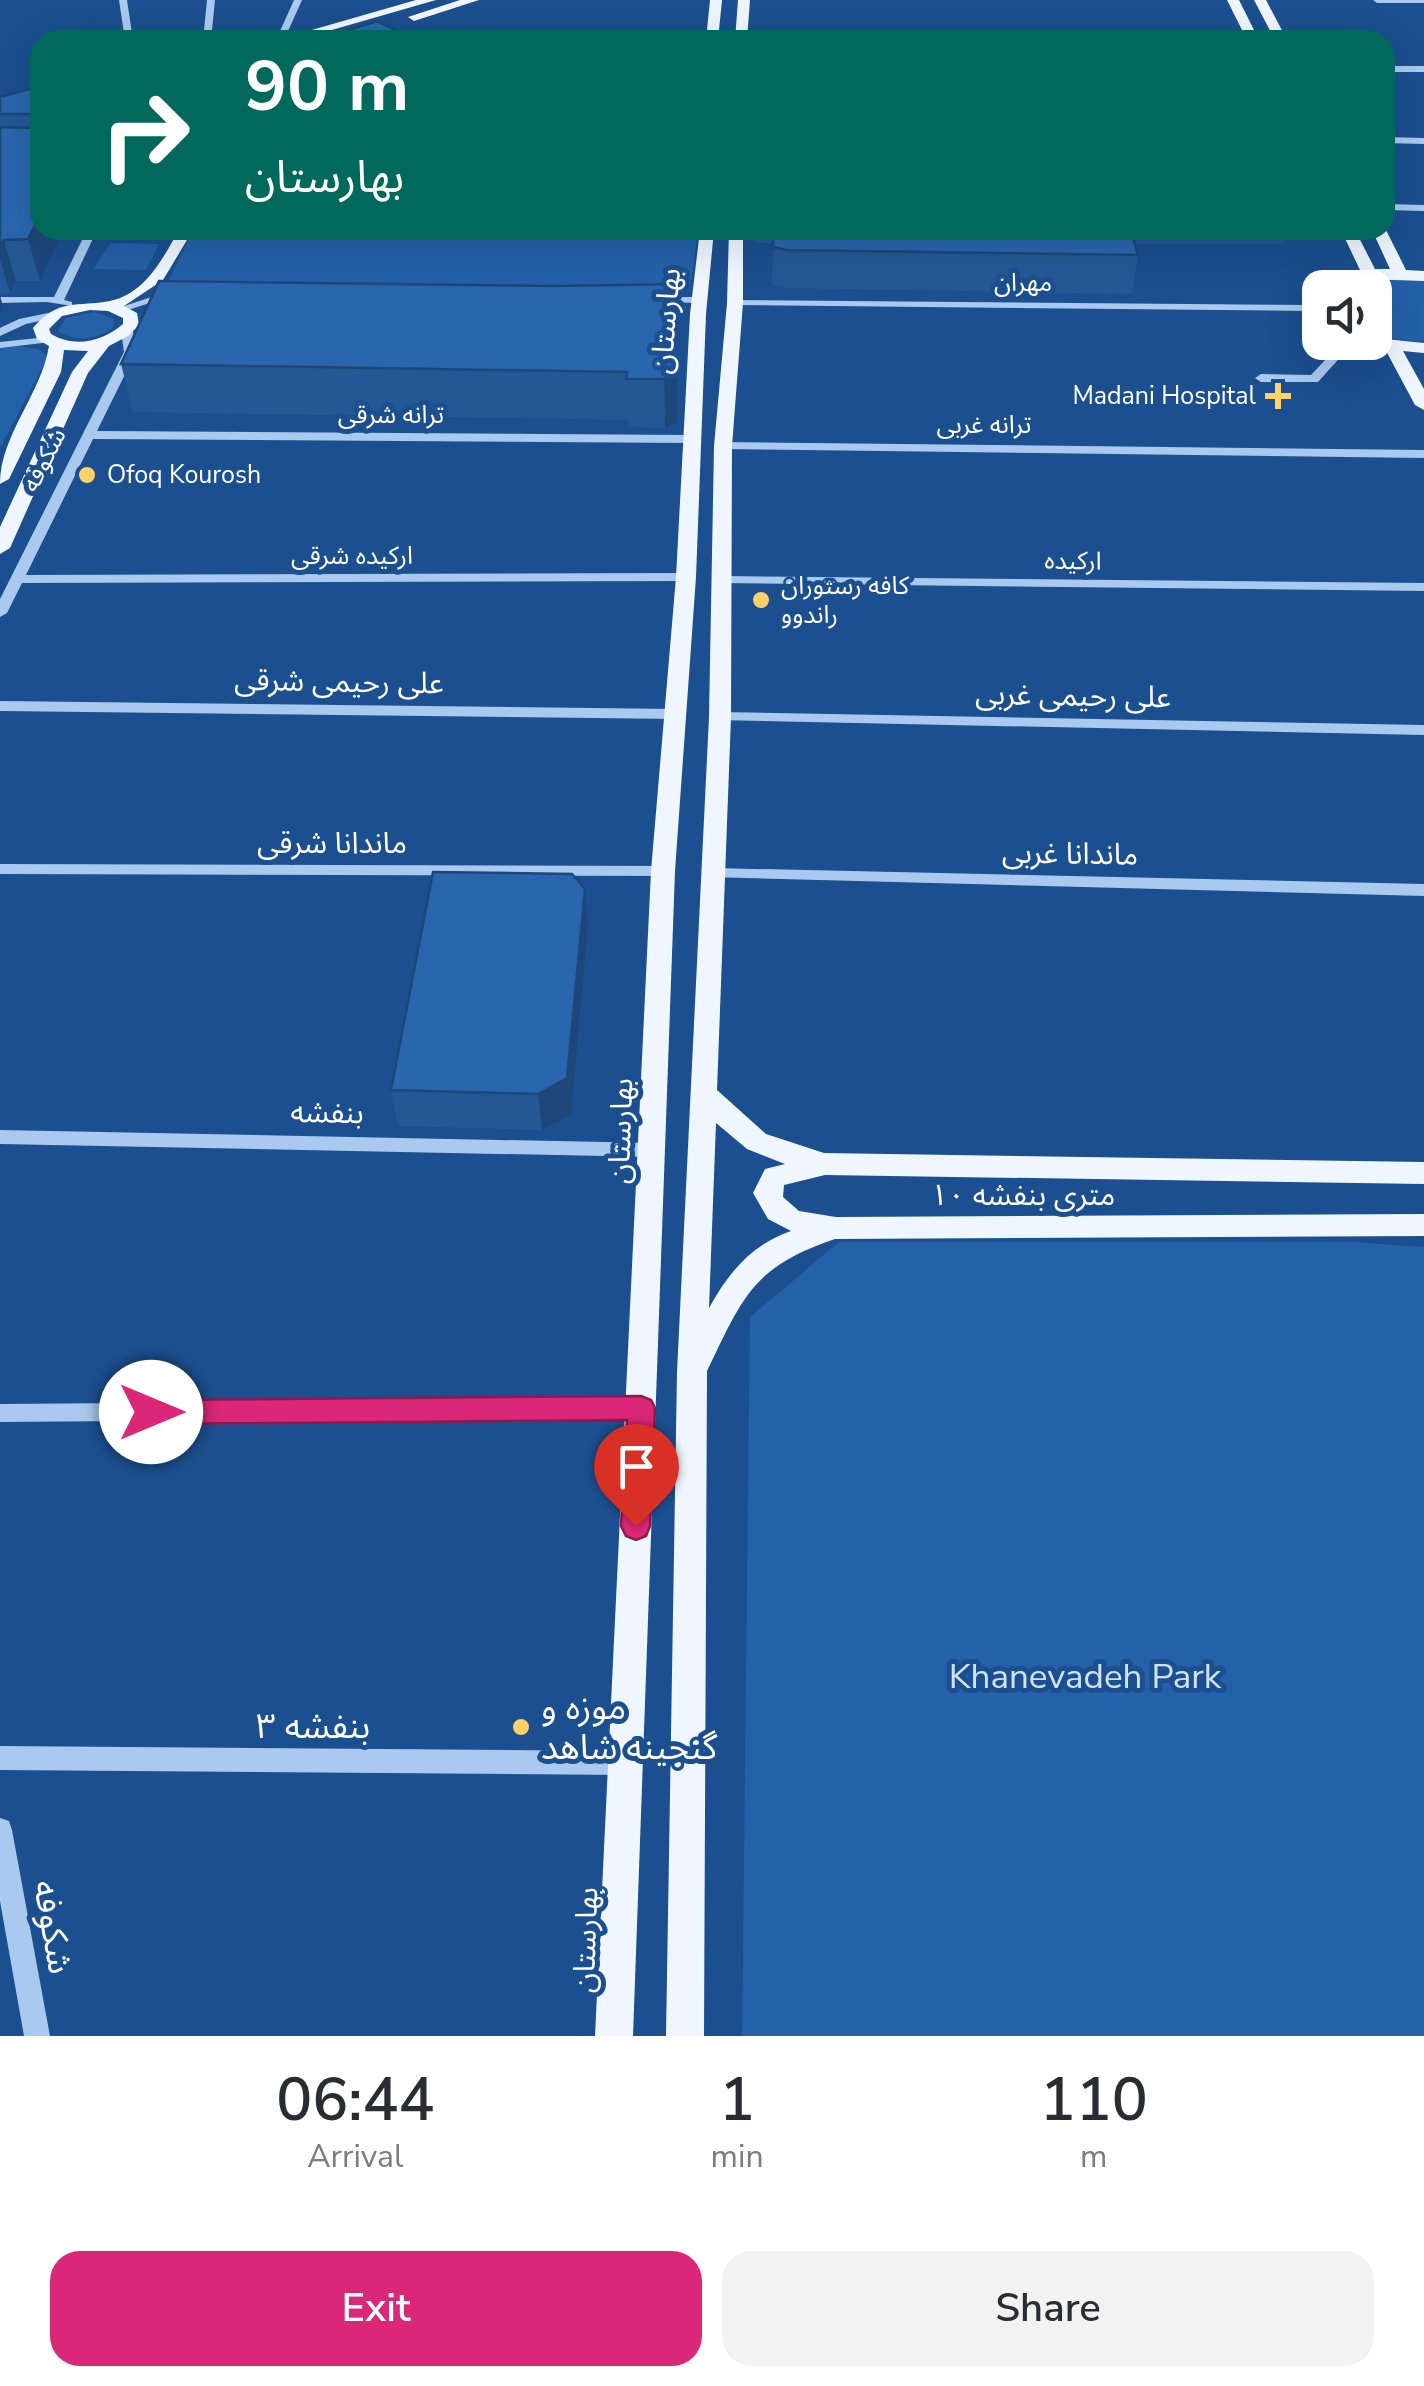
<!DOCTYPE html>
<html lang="en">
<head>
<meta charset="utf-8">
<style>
	:root { --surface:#fff; --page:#f2f2f3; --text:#2b2b33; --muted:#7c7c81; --accent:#db2777 }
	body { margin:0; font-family:"Nunito Sans","Noto Sans Arabic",sans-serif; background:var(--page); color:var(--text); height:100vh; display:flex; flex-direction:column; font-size:38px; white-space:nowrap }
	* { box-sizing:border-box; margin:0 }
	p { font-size:32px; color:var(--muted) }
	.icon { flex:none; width:55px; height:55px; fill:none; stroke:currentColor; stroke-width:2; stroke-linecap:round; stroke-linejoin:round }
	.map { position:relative; height:2036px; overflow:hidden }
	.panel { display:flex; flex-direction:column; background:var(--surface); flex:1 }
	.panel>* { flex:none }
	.guide { position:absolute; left:30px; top:30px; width:1365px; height:210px; border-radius:30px; box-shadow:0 10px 40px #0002; background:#00695c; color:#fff; overflow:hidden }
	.tools { position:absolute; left:1302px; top:270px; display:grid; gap:20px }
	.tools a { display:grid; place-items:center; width:90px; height:90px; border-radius:20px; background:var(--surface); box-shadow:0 10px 40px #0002; font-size:50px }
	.pin { position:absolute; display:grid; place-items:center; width:85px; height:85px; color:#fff; margin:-102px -42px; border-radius:50% 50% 50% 0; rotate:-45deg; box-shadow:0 0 10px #0007 }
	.pin .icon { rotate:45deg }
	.me { position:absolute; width:110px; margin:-55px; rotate:90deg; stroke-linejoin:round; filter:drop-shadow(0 0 8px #0008) }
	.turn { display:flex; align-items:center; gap:35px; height:210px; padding:0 50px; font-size:45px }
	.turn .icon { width:130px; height:130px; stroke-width:2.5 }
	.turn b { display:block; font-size:70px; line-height:85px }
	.eta { display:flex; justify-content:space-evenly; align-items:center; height:170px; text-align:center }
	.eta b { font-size:60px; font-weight:600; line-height:70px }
	.button { display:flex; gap:20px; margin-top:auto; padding:20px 50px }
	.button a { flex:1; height:115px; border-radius:30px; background:var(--accent); color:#fff; font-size:40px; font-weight:600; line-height:115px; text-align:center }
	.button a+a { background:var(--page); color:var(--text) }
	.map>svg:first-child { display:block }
</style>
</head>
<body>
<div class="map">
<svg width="1424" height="2036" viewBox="0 0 1424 2036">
	<rect width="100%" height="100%" fill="#1b4f8f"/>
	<path fill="#2461a8" d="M193 230H698L690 291 167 284Z
		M111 243 159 244 146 270 93 269Z
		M1367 278 1424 279V342L1375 338V288H1331Z
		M94 312 114 319 113 328C97 339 74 343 58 331L66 318Z
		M7 345 39 349 48 357 0 448V347Z
		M839 1242H1352L1424 1247V2036H742L750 1317Z"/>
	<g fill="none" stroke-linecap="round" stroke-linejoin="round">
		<path fill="#a9c9ee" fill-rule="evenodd" d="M119 0H127L133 40H125Z
			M207 0H215L211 40H203Z
			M294 0H302L284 40H276Z
			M1373 0H1424V3H1377Z
			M1385 66H1424V72H1385Z
			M1385 137 1424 138V144L1385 143Z
			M1385 204 1424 205V211L1385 210Z
			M87 230H97L64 300 72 302V306L47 302 0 303V297H54Z
			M170 291 180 293 125 311 115 309Z
			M655 297H700L706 300 700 303 651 302 649 300Z
			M735 300 1311 305 1317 308 1311 311 731 305 729 303Z
			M53 312 57 313V317L26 324 0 336V328L19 319Z
			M127 328 133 331 136 352 97 431 691 435 697 439 691 443 93 439 26 575 686 573 693 577 686 581 22 583 7 613 0 617V599L124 352 121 331Z
			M47 337 51 338V342L0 348V342Z
			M1342 342H1354L1318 382H1261L1255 378 1261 374 1311 375Z
			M723 442 1424 450V458L719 449V443Z
			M722 576 1424 583V591L717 583V577Z
			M0 701 677 709 684 714 677 719 0 711Z
			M720 712 1424 725V735L715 720 713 717Z
			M0 864 663 866 671 871 663 876 0 874Z
			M714 868 1424 884V896L708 877 706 873Z
			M0 1130 653 1143 660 1145 662 1150 660 1155 653 1157 0 1144Z
			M641 1399 648 1402 651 1408 648 1414 641 1417 0 1422V1404Z
			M0 1746 625 1751 634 1754 637 1763 634 1772 625 1775 0 1770Z
			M0 1818 9 1821 12 1830 50 2036H24L0 1901Z"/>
		<path fill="#f0f6ff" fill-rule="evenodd" d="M416 0H436L297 40H277Z
			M460 0H479L414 21 408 17Z
			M710 0H722L718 40H706Z
			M738 0H750L747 40H735Z
			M1227 0H1239L1259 40H1247Z
			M1254 0H1266L1287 40H1275Z
			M1385 228 1406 270 1424 271V281L1364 279 1320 288V324L1303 308 1305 292 1330 276 1360 270 1341 230H1355L1375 269H1390L1372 230Z
			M179 230H193L163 280 124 306 137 313 139 325 128 336 109 346 88 373 10 548 0 554V527L72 372 88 351 64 350 61 372 9 479 0 484C0 435 41 395 49 346L37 339 33 328C58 298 77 307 110 301 145 294 163 258 179 230ZM90 310 108 311 123 318V324C102 342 75 348 51 334L49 329 62 316Z
			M700 230H714L706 314 696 577 675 871 633 2036H595L651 871 676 577 690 314Z
			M729 230H743V303L732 446 731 717 717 1090 766 1134 824 1153 1424 1162V1184L825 1175 784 1185 783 1197 799 1211 836 1217 1424 1214V1236L835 1239C752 1267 743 1297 707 1371L704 2036H666L677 1372 709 717 714 446 727 303ZM716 1123 747 1149 785 1164 765 1169 753 1193 768 1219 791 1231C751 1245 729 1272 709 1308Z
			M1375 338 1424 343V353L1403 351 1424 389V410L1415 405 1385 349 1362 342H1375Z"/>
	</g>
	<path fill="#245895" d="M40 86V281H16L10 293 0 294V97Z
		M114 230H162L160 234 115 232Z
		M756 230H1287L1284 244H1135L1138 255 1132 294 785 288 772 286 773 243H755Z
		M677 330V422L665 428 628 427V420L133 412 121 364Z
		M585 889 588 926 571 1115 542 1130 398 1126 391 1090Z"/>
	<path fill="#1d4779" d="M40 216V230H63L40 281 28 239Z
		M4 240 16 281 10 293 0 259V247Z
		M677 284V422L665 428 664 379Z
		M0 295 3 307 0 314Z
		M585 889 588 926 571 1115 542 1130 538 1094Z"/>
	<path fill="#2a66ad" stroke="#1d4779" stroke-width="2.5" d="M377 21 406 35H341L339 33Z
		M282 34 640 36V40H278Z
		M236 36 258 40H219Z
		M40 86V216L28 239 4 240 0 247V127L30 128 34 118 30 114H0V97Z
		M774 230H1131L1138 255 786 250 773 247Z
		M159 281 557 286 677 284 676 374 664 379H626L627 372 121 364Z
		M433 872 572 874 585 889 567 1078 538 1094 391 1090Z"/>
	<path fill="#db2777" stroke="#8e194d" stroke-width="2.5" d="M641 1396 651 1400 655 1408 650 1526 646 1536 636 1540 626 1536 621 1526 627 1420 151 1424 141 1420 137 1412 141 1403 151 1400Z"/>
	<g fill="#ffd166" stroke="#1b4f8f" stroke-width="4">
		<path d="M1273 381h10v10h10v10h-10v10h-10v-10h-10v-10h10z"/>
		<circle cx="87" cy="475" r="10"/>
		<circle cx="761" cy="600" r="10"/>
		<circle cx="521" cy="1727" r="10"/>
	</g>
	<g text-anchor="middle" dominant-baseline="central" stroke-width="10" stroke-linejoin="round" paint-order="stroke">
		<g font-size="25" fill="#fff" stroke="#1b4f8f">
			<text x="1023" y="283">مهران</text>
			<text x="391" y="415">ترانه شرقی</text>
			<text x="984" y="425">ترانه غربی</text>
			<text transform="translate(44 460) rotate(-63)">شکوفه</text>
			<text x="352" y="556">ارکیده شرقی</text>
			<text transform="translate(1073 561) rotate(1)">ارکیده</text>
		</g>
		<g font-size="25" fill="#fff" stroke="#1b4f8f" text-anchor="start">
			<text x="1256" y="396" text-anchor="end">Madani Hospital</text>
			<text x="107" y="475">Ofoq Kourosh</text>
			<text x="781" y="586">کافه رستوران<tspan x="781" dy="29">راندوو</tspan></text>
		</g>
		<g font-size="30" fill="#fff" stroke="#1b4f8f">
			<text transform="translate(666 321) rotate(-85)">بهارستان</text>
			<text transform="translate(339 682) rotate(1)">علی رحیمی شرقی</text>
			<text transform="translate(1073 696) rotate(1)">علی رحیمی غربی</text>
			<text x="332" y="843">ماندانا شرقی</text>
			<text transform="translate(1070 854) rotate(1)">ماندانا غربی</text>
			<text transform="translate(327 1113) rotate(1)">بنفشه</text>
			<text transform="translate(621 1131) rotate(-88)">بهارستان</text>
			<text x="1023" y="1195">۱۰ متری بنفشه</text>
			<text transform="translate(586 1940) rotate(-88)">بهارستان</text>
		</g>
		<g font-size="35" fill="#cfe3fa" stroke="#1b4f8f">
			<text x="1085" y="1676">Khanevadeh Park</text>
		</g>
		<g font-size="35" fill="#fff" stroke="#1b4f8f" text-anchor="start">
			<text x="541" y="1707">موزه و<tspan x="541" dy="40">گنجینه شاهد</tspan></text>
		</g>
		<g font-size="35" fill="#fff" stroke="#1b4f8f">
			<text x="313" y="1726">بنفشه ۳</text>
			<text transform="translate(53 1927) rotate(80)">شکوفه</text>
		</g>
	</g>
</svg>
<div class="tools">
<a><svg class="icon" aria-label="sound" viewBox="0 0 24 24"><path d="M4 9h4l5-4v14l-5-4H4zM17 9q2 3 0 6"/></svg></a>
</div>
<div class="pin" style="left:636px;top:1526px;background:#d93025"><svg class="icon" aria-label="arrive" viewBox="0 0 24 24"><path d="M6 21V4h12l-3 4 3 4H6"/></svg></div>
<svg class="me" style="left:151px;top:1412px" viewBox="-20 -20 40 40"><circle r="19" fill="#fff"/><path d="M0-13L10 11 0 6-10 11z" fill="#db2777"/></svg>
<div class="guide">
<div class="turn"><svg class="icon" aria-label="right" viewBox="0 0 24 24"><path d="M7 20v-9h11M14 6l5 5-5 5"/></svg><div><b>90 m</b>بهارستان</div></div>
</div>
</div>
<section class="panel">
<div class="eta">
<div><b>06:44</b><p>Arrival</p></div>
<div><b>1</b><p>min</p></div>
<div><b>110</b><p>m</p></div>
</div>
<div class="button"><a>Exit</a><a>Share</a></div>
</section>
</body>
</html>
